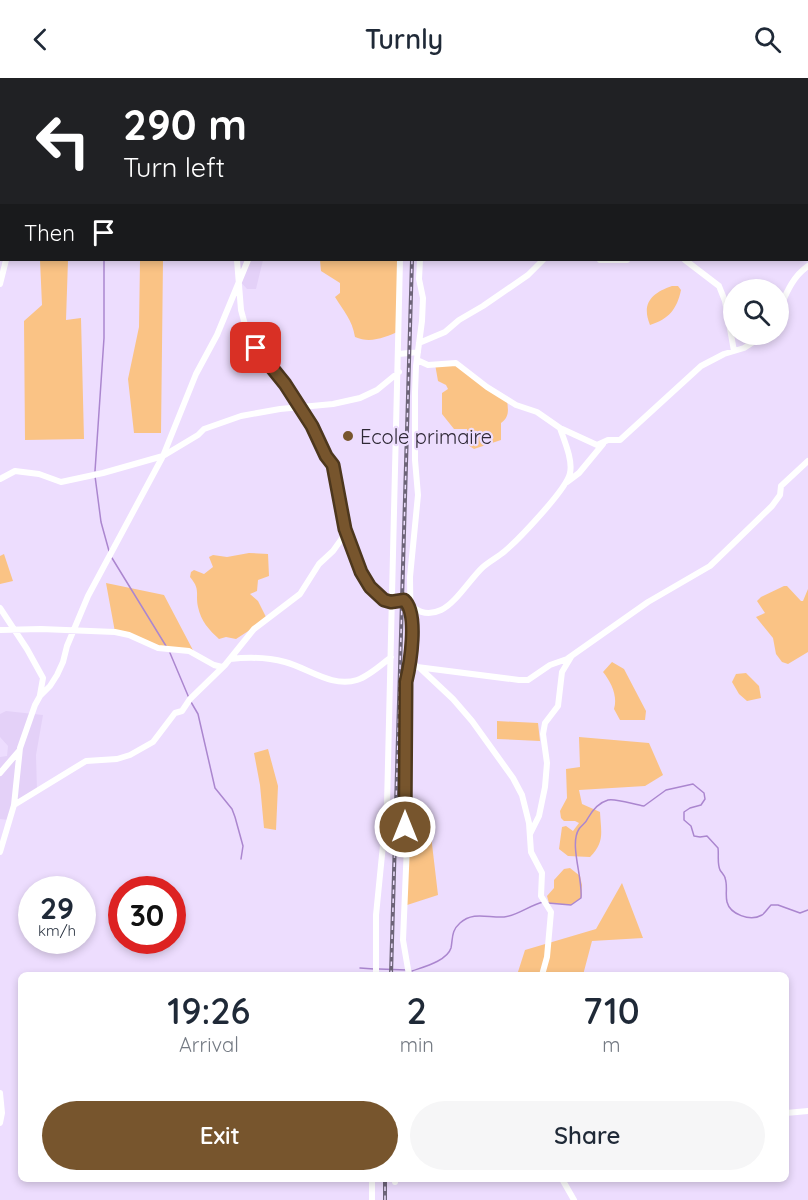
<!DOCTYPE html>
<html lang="en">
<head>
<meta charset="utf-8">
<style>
	:root { --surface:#fff; --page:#f6f6f7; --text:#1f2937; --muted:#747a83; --accent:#77552d }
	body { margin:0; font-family:Quicksand,sans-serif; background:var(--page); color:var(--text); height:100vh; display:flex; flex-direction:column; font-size:22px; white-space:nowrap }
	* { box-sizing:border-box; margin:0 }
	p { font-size:20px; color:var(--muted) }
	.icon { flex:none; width:33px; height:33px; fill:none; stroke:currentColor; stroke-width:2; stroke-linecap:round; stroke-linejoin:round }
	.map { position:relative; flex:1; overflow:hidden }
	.drawer { position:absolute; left:18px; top:894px; width:771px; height:210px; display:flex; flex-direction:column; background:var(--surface); border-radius:9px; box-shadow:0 3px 9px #0003 }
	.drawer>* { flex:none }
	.guide { position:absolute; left:0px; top:0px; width:808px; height:183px; box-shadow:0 3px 9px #0003; background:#202124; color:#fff; overflow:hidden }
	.controls { position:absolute; left:723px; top:201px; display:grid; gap:12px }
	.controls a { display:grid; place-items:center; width:66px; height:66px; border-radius:50%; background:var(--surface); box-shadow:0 3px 9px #0003; font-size:30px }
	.speed { position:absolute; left:18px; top:798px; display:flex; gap:12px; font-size:30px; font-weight:700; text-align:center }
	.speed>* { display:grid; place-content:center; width:78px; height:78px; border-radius:50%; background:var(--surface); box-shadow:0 3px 9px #0003; line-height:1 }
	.speed small { font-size:15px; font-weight:400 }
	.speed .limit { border:9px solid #d22; background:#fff; color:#111 }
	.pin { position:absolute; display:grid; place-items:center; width:51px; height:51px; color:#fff; margin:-26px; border-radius:12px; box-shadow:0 3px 9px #0006 }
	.me { position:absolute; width:66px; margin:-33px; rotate:0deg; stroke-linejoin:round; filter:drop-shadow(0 0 4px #0008) }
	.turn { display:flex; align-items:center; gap:21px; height:126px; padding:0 24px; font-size:27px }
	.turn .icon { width:78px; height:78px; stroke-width:2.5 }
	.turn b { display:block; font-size:42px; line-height:51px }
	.then { display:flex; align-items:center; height:57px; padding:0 24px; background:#0003; gap:12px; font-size:22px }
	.eta { display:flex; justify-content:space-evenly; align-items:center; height:102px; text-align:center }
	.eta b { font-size:36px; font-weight:600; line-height:42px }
	.action { display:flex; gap:12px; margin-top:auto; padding:12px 24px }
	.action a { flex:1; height:69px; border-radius:36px; background:var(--accent); color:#fff; font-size:24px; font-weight:600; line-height:69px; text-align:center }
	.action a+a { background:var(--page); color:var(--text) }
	header { display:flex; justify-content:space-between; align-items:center; height:78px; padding:0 24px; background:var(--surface); font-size:27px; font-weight:600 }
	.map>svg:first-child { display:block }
</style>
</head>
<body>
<header><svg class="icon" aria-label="back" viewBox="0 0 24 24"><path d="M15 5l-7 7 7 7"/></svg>Turnly<svg class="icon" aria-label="search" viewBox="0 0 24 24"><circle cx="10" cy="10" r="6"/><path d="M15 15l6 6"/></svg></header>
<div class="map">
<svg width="808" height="1122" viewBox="0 0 808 1122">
	<rect width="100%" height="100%" fill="#edddfe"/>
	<path fill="#e4d1f8" d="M237 182H263L256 211H247L239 202Z
		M6 633 43 637 36 677 37 712 14 727 9 742 0 741V679L7 678 8 668 0 659V636Z"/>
	<path fill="#fac385" d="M40 182H68L66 242 81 240 84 361 25 362 24 243 42 227Z
		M107 182H163L161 355H134L128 301 139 249 140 183Z
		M320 182H400V253C385 259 371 266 355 259 352 241 344 234 335 219L340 215V205L321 193Z
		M672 208H678L681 212C677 231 669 241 650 247 641 225 652 215 672 208Z
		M456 285 507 322C508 331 510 339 501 345V362L474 371 468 367 467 351H454L442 336V315L448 311 446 307 438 303 435 286Z
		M249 475 268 476 269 498 258 502 257 513 250 516 258 523 267 541 236 561 226 559 219 561C209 552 201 543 198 529 195 515 201 512 190 499L191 494 194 492 204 496 213 489 209 479 213 477 227 479Z
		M4 476 13 503 0 506V478Z
		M106 505 164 517 195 576 158 570 115 554Z
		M784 508H787L801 523H803L808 511V574L788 586 782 584 776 576 773 560 756 539 765 535 757 523 761 519Z
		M612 584 624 591 646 633 645 642H620L614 631C618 618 611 604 603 594Z
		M746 595 759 608 761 620 747 623 739 616 732 604 736 596Z
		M497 643 538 645 540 663 497 661Z
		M579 659 649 665 663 697 645 708 579 712 582 726 600 734C601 754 605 764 590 779L568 778 559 771 562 749 566 748 573 753 579 745 575 743H564L561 740 560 733 567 720 566 691 580 689Z
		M268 671 278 708 276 752 264 750 260 707 254 675Z
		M405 749H430L438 817 404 828Z
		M570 790 580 798 582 807 581 820 571 827 549 825 547 818 554 810V802L564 791Z
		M622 805 643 860 592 863 583 897H517L525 872 596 851Z"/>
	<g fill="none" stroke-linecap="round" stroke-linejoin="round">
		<path stroke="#ab86cf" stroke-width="1.5" d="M735 0 736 2
			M128 2V0
			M807 91 808 92
			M95 393 104 260V182
			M95 398 101 444 109 473
			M112 480 166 568
			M170 575 189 620
			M191 624 198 636 215 710 232 731 235 739 243 768 241 781
			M548 825 571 827 581 820C583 800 569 766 579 751 582 747 586 745 588 740 592 733 598 725 608 722 616 720 635 727 644 728L666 712 693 706 704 715 705 721 701 727 690 730 684 734V742L691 748 694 758 700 759 707 758 718 770C719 778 717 785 720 792 722 795 725 798 725 800 728 808 725 816 727 824 730 836 750 844 762 837 765 835 768 830 771 827H778L800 835 808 832
			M360 890 374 891
			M379 891 407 892
			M412 893C423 889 447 883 451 870 453 860 451 853 460 845 473 833 488 840 504 839 517 838 530 827 543 824"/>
		<path stroke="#fff" stroke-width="6" d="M209 0V2
			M537 0 539 2
			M29 2 30 0
			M172 2V0
			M326 2 327 0
			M407 2V0
			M424 2V0
			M0 40 2 39
			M807 44 808 43
			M237 182 241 232 247 254 256 270 285 306 305 338 321 369 333 387 345 451 361 494 370 509 380 519 391 524 404 522C415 531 424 540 441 532 456 525 470 501 483 489 490 483 498 479 505 473 519 461 567 411 570 395 573 382 564 362 560 350
			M420 182 419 201 423 220 422 243 416 288 415 314V382L418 417 410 499 411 579 412 583 417 589 519 602H528L550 587 567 581 648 524 710 488 772 428 780 417 781 408 808 383
			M600 182H627
			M685 182 719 208 725 223 734 273
			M0 206 6 182
			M778 234C786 216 792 199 808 188
			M419 265 445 254 459 242 483 228 528 197 543 182
			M399 276 418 274
			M417 282 428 287 456 285 487 309 516 327 537 334 560 350 597 367 608 362H620L701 288 724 276 744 270 766 256
			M0 401 15 393 39 396 61 404 103 395 163 378 198 357 204 351 241 338 280 331 333 326 360 320 377 312 399 294
			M567 404 579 395 603 366
			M0 530 27 571 43 600 40 617
			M0 552 41 551 115 554 129 557 158 570 189 573 214 587 222 589
			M230 581C249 579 267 579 285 584 308 590 332 610 357 602 369 598 381 587 391 579
			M421 591 453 621 472 643 513 700 522 717 529 745 531 774 542 795 541 818 551 834 547 879 542 897
			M0 695 19 673
			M14 727 86 683 117 681 130 677 153 664 175 635 182 633 190 621 225 587 254 551 300 516 319 486 333 473 343 459 345 452
			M530 756 539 738 545 709 547 685 543 656 545 645 558 628 562 594 571 579
			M0 774 14 727 20 670 35 627 40 618 50 608 57 597 63 584 67 568 88 518 163 378 196 296 217 257 248 182
			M376 897V837L387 727 400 182
			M409 897 403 862 407 767 405 664 406 604 412 583
			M0 1015 2 1035 0 1045
			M786 1035 808 1033
			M372 1101V1122
			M562 1101 574 1122
			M395 1104V1101"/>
		<g stroke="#6d6478" stroke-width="4">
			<path id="rail" d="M417 2V0
				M391 897 412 182
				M385 1122V1101"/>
		</g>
		<use href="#rail" stroke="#edddfe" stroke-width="1.5" stroke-dasharray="4.5" stroke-linecap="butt"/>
	</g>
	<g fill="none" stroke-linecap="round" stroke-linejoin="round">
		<g stroke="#4d371d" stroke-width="15">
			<path id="route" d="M256 270 285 306 312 348 326 378 333 387 345 451 361 494 370 509 384 522 391 524 404 522C419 535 410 587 406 604L405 749"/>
		</g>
		<use href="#route" stroke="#77552d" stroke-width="10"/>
	</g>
	<circle fill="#77552d" stroke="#edddfe" stroke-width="2" cx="348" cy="358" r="6"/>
	<g text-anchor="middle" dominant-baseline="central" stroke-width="4.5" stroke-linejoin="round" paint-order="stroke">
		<g font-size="20" fill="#2e2835" stroke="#edddfe" text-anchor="start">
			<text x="360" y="358">Ecole primaire</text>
		</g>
	</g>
</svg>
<div class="controls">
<a><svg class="icon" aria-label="search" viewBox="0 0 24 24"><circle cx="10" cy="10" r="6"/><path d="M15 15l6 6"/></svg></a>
</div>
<div class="speed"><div>29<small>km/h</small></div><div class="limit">30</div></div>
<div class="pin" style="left:256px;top:270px;background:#d93025"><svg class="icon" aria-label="arrive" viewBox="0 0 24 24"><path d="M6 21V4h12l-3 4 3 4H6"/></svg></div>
<svg class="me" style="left:405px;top:749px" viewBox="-20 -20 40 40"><circle r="17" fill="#77552d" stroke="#fff" stroke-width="3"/><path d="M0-11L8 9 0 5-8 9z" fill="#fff"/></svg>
<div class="guide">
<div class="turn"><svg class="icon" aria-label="left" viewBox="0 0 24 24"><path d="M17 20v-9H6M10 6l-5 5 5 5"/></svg><div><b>290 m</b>Turn left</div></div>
<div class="then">Then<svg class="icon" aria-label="arrive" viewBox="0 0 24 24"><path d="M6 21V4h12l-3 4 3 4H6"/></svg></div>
</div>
<section class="drawer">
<div class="eta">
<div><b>19:26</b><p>Arrival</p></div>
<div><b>2</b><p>min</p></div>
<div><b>710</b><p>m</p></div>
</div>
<div class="action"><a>Exit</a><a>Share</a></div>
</section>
</div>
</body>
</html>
